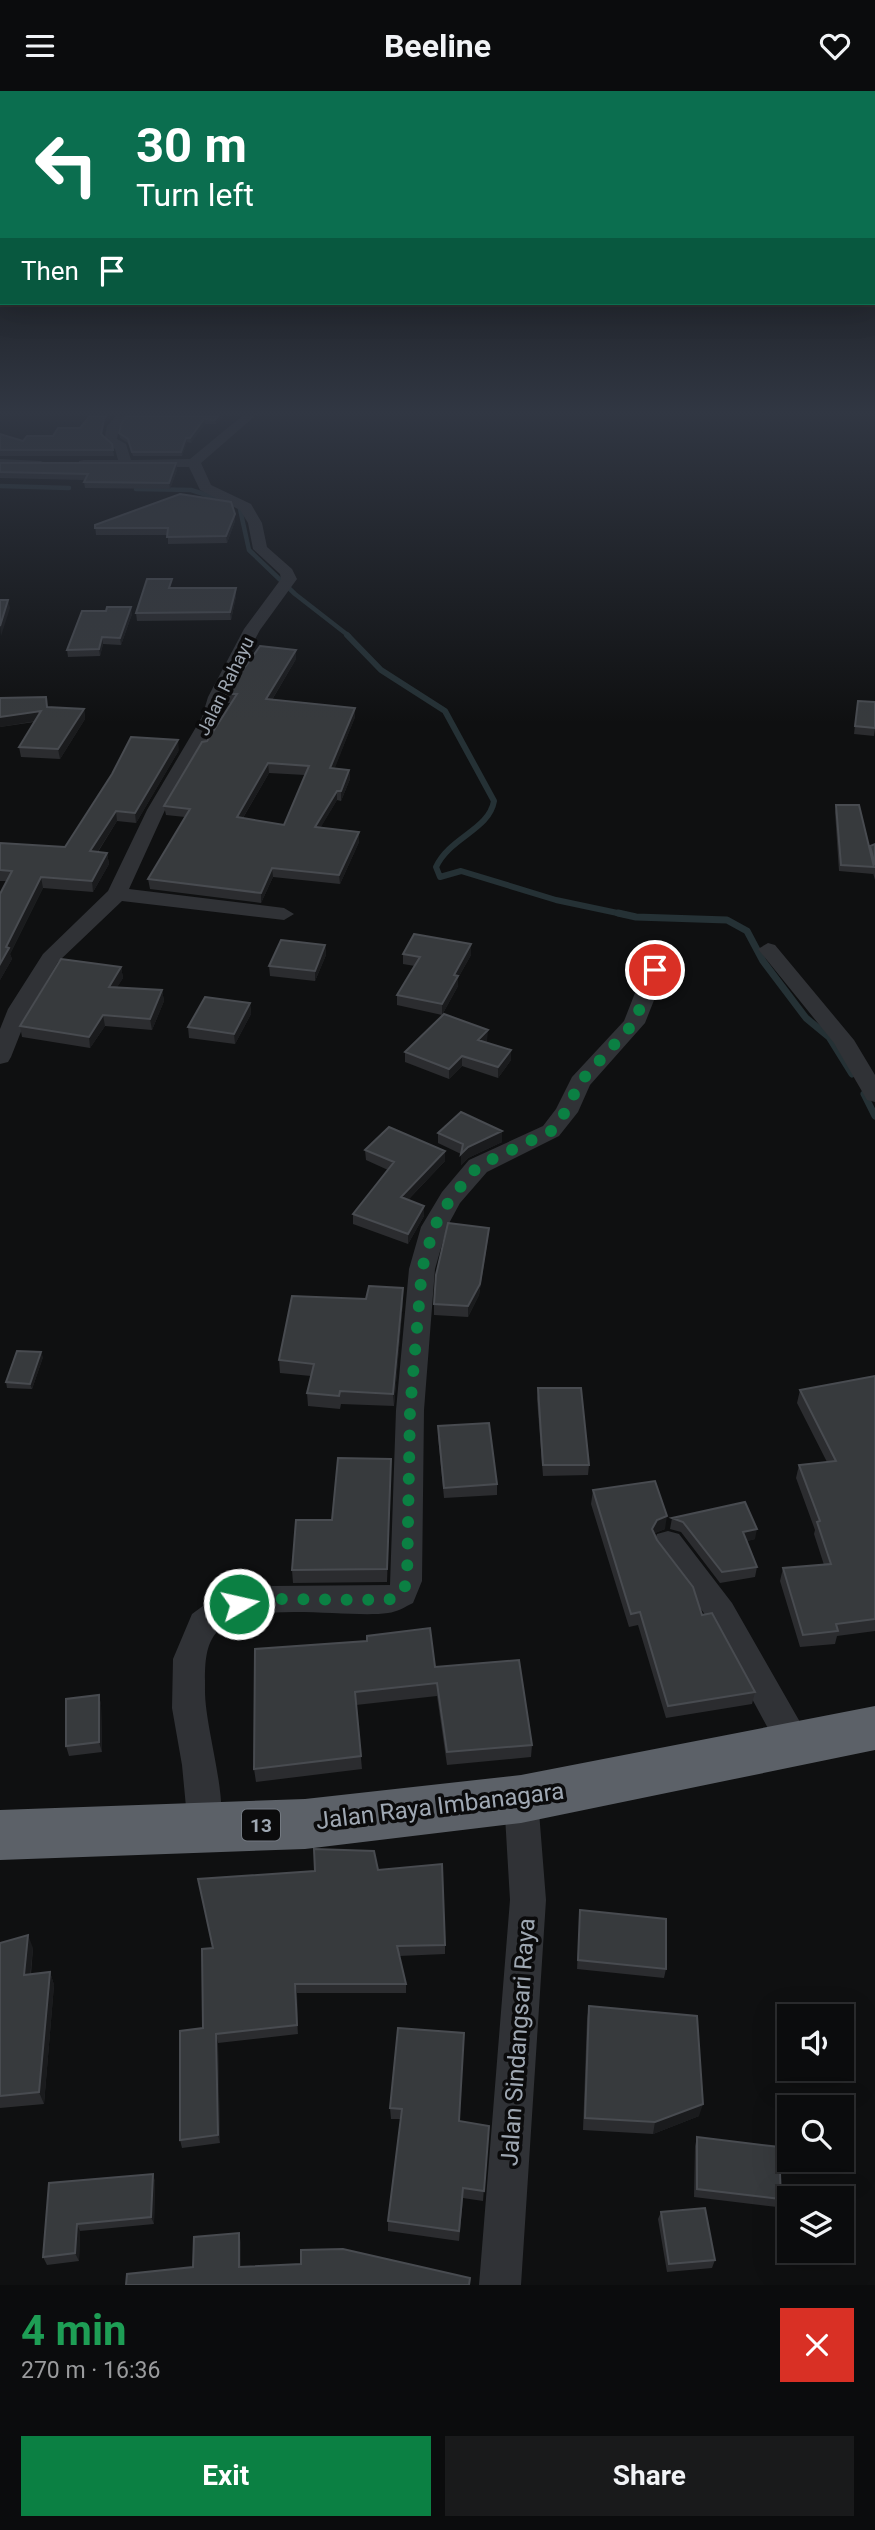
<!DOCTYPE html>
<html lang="en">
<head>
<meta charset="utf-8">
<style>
	:root { --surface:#0b0c0d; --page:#191a1b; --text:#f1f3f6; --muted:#9a9b9d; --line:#2b2c2e; --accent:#0b8043 }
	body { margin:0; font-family:Roboto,sans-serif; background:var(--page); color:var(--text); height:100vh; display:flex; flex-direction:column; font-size:26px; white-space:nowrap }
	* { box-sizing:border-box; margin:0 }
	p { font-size:23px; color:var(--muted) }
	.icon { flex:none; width:38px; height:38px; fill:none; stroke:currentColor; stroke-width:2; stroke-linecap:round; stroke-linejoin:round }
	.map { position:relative; height:2194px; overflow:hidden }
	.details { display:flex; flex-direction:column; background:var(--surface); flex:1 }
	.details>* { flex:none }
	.guide { position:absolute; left:0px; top:0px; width:875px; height:214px; box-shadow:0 7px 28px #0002,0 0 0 2px var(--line); background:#0b6e4f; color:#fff; overflow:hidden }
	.controls { position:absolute; left:777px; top:1913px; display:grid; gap:14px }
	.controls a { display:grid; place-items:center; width:77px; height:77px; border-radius:0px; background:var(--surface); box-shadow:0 7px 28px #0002,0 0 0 2px var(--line); font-size:35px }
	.pin { position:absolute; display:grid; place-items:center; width:60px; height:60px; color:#fff; margin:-30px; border:4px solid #fff; border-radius:50%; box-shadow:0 2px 7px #0007 }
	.me { position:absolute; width:77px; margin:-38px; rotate:81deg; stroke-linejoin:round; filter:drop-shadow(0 0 5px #0008) }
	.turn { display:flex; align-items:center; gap:24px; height:147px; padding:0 21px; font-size:32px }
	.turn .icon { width:91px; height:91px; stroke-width:2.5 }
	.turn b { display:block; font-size:49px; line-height:60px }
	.then { display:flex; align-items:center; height:66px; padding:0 21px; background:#0003; gap:14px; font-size:26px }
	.round { display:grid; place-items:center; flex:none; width:74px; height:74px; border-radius:0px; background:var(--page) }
	.headline { display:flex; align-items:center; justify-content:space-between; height:119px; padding:0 21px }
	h1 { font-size:42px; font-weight:700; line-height:52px; color:#1e9e55 }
	.cta { display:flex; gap:14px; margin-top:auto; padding:14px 21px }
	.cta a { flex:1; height:80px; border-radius:0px; background:var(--accent); color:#fff; font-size:28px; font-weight:700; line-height:80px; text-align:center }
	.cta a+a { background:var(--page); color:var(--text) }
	header { display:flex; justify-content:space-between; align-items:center; height:91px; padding:0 21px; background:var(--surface); font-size:32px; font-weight:700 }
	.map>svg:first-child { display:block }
</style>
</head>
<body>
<header><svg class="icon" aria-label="menu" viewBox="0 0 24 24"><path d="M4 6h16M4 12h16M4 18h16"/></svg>Beeline<svg class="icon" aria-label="heart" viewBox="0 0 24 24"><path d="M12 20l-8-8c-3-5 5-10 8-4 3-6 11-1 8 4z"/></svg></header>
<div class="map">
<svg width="875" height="2194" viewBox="0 0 875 2194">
	<rect width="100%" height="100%" fill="#0f1011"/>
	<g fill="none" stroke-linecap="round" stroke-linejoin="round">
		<path stroke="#253135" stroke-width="4.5" d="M0 395 69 397
			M136 398 191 399 226 410
			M240 418 249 459 295 503 349 545"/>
		<path stroke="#253135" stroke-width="6" d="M347 544 381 579 445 620 494 710C489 739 450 746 436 776L440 786 461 780 556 809 627 824"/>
		<path stroke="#253135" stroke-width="7" d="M618 822 636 826 727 829 747 840 763 870 806 927 829 946 852 983
			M864 1003 875 1025"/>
		<path fill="#303236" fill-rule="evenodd" d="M116 325H129L119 336 117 348 126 353 131 369 190 368 242 325H255L201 372 211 394 251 413 262 432 267 456 292 478 297 488 260 539 224 606 220 626 165 719 129 798 284 817 294 823 284 829 122 810 58 871 30 918 11 966 8 971 0 973V938L8 918 43 863 108 800 147 719 202 626 208 606 244 538 281 488 280 483 253 458 248 432 240 419 200 399 189 376H79V370L84 369H118L115 358 104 350 107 335Z
			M0 368 41 370 48 374 41 378 0 376Z
			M768 852 775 854 854 949 875 984V1011L867 1009 834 952 758 858Z
			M655 873 666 879 645 932 590 994 578 1021 559 1045 487 1081 460 1112 447 1136 435 1178 424 1319 422 1490 413 1512C405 1516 397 1521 388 1522 347 1528 245 1507 217 1541 204 1555 205 1578 205 1597 204 1638 232 1713 217 1749L205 1753 193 1749 188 1737 182 1674 172 1617 173 1568 192 1523 207 1512 272 1495 390 1494 396 1319 409 1178 421 1136 442 1101 469 1069 543 1035 556 1018 572 986 624 930 644 879Z
			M668 1440 679 1443 732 1512 808 1645 813 1656 808 1667 796 1671 784 1667 710 1530 657 1461 653 1452 657 1443Z
			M521 1692 533 1697 538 1708 546 1809 521 2194H479L510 1809 504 1708 509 1697Z"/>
		<path fill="#5c6168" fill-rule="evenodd" d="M875 1615V1659L521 1732 305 1758 0 1769V1719L305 1708 521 1684Z"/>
	</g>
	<path fill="#2b2c2f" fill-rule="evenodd" d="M127 325H224L216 333H205L191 352 187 351 182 365H133L128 352 120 347 119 342Z
		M110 327 104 334 102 345 112 353 114 365H0V343L23 350 53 345Z
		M0 372H176L177 379 170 398 85 397 84 391 85 389 0 387Z
		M235 423V430L227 452 168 453V444H96L95 434Z
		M172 497 236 505 231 529 137 530 136 522Z
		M132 523 121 554 103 553 100 565 68 566 67 559Z
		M296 568 272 609 355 626 334 678 349 679 350 688 341 710 337 709 320 737 359 741V751L340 793 273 786 261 812 150 798 148 788 185 726 166 724 164 715 231 612H226V603ZM269 682 305 684 284 734 243 727Z
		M0 607 47 616 84 618 85 628 60 668 21 666 19 656 34 631 0 636Z
		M875 611V638L874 645 854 643 857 617Z
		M179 659 136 732 117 730 98 761 107 762 109 773 93 801 43 797 10 863 12 868 0 889 7 790H0V752L65 756Z
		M836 714 870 756 875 753V789L873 782V783L839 780 835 721Z
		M471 853V864L458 887V895L442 924 397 914V904L415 875 403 873V863Z
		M325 854 326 864 315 890 270 885 269 875Z
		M121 876 123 887 117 896 162 899 164 910 152 939 105 935 90 957 22 946 20 935Z
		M250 912 251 923 235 953 189 947 188 936Z
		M487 950 486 951 511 959V969L498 987 462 975 449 988 405 971V961Z
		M438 1042 502 1051 468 1067 461 1074V1063L438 1052Z
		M365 1059 445 1070 408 1109 424 1115V1125L408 1153 353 1133V1123L388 1079 366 1069Z
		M489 1137 488 1147 479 1204 468 1226 434 1224V1213Z
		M403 1210 394 1315 341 1313 340 1318 308 1315 307 1302 311 1285 280 1282 279 1269Z
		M43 1266 32 1298 7 1297 6 1291Z
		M875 1285V1540L837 1545 835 1553 800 1556 780 1490 783 1477 824 1474 814 1443 815 1439 796 1387 799 1374 827 1371 797 1312 800 1299Z
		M538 1297 589 1374 588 1384 543 1385 537 1308Z
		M438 1335 497 1393V1404L444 1407 438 1345Z
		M391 1368 387 1491 293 1492 292 1479 332 1429Z
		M593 1399 665 1438 655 1442 657 1449 702 1524 755 1601 752 1613 666 1627 638 1534 629 1536 591 1413Z
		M672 1427 755 1448 747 1450 757 1476 755 1486 720 1492 681 1441 670 1438Z
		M255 1558 435 1576 532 1654 531 1666 447 1674 437 1605 356 1614 362 1678 256 1691 254 1678Z
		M99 1604 101 1614 102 1661 69 1665 66 1655Z
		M378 1779 445 1854V1863L399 1865 406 1893V1902H297L298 1943 218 1952 220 2052 182 2057 180 2049 203 1937 213 1857Z
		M580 1819 666 1878 664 1887 577 1878Z
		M0 1852 33 1857 31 1883 50 1881 54 1894 44 2013 0 2017Z
		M589 1915 699 2025 653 2043 583 2039 587 1928Z
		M398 1937 459 2031 489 2035 483 2110 463 2107 459 2150 388 2140V2130L401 2028H391L390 2017Z
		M697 2046 781 2108 777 2116 694 2106 695 2055Z
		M153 2083 155 2091 154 2133 80 2140 79 2170 47 2174 43 2166 49 2092Z
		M661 2121 715 2169 712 2177 667 2181 658 2128Z"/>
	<path fill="#1a1b1d" d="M107 325H110V327L104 334 101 349V343L104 328Z
		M219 325H224L216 333 215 329Z
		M204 328 205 333 191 352 190 347Z
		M186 347 187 351 182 365 181 361Z
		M176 372 177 379 170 398 169 392Z
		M235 423V430L227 452 226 445Z
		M236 497V505L231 529 230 521Z
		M8 509 10 517 1 545 0 535Z
		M131 516 132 523 121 554 120 547Z
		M102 546 103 553 100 565 99 558Z
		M296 559V568L267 617 266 608Z
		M355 617V626L331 687 330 677Z
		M84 618 85 628 60 668 58 658Z
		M41 620 42 629 0 636V626Z
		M178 649 179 659 136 732 135 722Z
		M268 672 269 682 238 735 237 726Z
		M349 679 350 688 341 710V700Z
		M337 700V709L315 746V736Z
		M116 720 117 730 91 771 90 760Z
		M359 741V751L340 793 339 784Z
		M107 762 109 773 93 801 92 790Z
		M272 777 273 786 261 812V802Z
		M41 786 43 797 10 863 12 868 0 889V873L6 856Z
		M471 853V864L458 887V895L442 924V913L454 884Z
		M325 854 326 864 315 890V880Z
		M121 876 123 887 111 906 109 896Z
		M162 899 164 910 152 939 150 928Z
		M250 912 251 923 235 953 234 943Z
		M103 924 105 935 90 957 89 946Z
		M488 939 487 950 478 959V949Z
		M511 959V969L498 987V976Z
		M462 965V975L449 988V978Z
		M502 1040V1051L468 1067 461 1074V1063L468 1056Z
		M445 1060V1070L401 1116V1106Z
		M424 1115V1125L408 1153V1143Z
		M489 1137 488 1147 479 1204 468 1226V1215Z
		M403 1197V1210L394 1315 393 1303Z
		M41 1261 43 1266 32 1298 30 1293Z
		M391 1368V1382L387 1491V1478Z
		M667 1425 665 1438 655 1442 651 1451 652 1438 657 1429Z
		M757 1438 755 1448 741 1452 743 1441Z
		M99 1604 101 1614 102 1661 99 1651Z
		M28 1844 33 1857 29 1896 24 1884Z
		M50 1881 54 1894 44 2013 39 2001Z
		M295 1893 297 1902 298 1943 297 1934Z
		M216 1943 218 1952 220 2052 218 2044Z
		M703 2013 699 2025 653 2043 655 2031Z
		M153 2083 155 2091 154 2133 151 2126Z
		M77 2133 80 2140 79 2170 75 2162Z
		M239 2142 241 2151V2184L239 2176Z"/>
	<path fill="#373a3d" stroke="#484b50" stroke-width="2" fill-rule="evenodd" d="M90 325H107L104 328 101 343 112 353 113 359H0V343L23 350 27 345H53L58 337H80Z
		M127 325H219L215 329 204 328 190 347H186L181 361H132L128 348 119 342 121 333Z
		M0 372H176L169 392 84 391 88 383 0 381Z
		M180 403 231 411 235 423 226 445 167 446 168 437H95V434Z
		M147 488H172L169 497H236L230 521 136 522Z
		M0 509H8L0 535Z
		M107 516H131L120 547 102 546 99 558 67 559 82 520H106Z
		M260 555 296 559 266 608 355 617 330 677 349 679 341 700H337L315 736 359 741 339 784 272 777 261 802 148 788 190 718 164 715 202 651 207 650 237 603H226ZM268 672 309 675 284 734 237 726Z
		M46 606 47 616 84 618 58 658 19 656 41 620 0 626V607Z
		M858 610 875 611V637L855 635Z
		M131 646 178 649 135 722 116 720 90 760 107 762 92 790 41 786 6 856 9 857 0 873V803L12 780 0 779V752L65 756 112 683Z
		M836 714H859L874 776 841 774Z
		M875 753V774L870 755Z
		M414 843 471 853 454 884 458 885 442 913 397 904 420 866 403 863Z
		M281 849 325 854 315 880 269 875Z
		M61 868 121 876 109 896 162 899 150 928 103 924 89 946 20 935Z
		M205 906 250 912 234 943 188 936Z
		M444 923 488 939 478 949 511 959 498 976 462 965 449 978 405 961Z
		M461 1021 502 1040 468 1056 461 1063 463 1053 438 1042Z
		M389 1036 445 1060 401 1106 424 1115 408 1143 353 1123 394 1071 365 1059Z
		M448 1132 489 1137 480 1193 468 1215 434 1213 436 1184Z
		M369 1195 403 1197 393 1303 340 1300 339 1305 307 1302 314 1273 279 1269 292 1205 366 1208Z
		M17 1260 41 1261 30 1293 6 1291Z
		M875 1285V1528L836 1533 838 1540 803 1544 783 1477 831 1473 817 1431 820 1430 799 1374 836 1370 800 1299Z
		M538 1297H581L589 1374H543Z
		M489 1332 497 1393 444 1397 438 1335Z
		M338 1367 391 1368 387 1478 292 1479 296 1429H332Z
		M655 1390 667 1425 657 1429 652 1438 657 1449 693 1496 702 1524 712 1522 755 1601 668 1615 640 1521 631 1523 593 1399Z
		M745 1411 757 1438 743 1441 757 1476 722 1481 683 1431 672 1427Z
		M430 1537 435 1576 519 1569 532 1654 447 1661 437 1592 355 1601 361 1665 254 1678 255 1558 367 1550V1545Z
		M99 1604V1651L66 1655V1608Z
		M314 1758 374 1760 378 1779 442 1773 445 1854 397 1855 406 1893H295L297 1934 216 1943 218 2044 180 2049V1940L203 1937 202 1858 213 1857 198 1788 315 1780Z
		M580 1819 666 1828V1878L578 1869Z
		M28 1844 24 1884 50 1881 39 2001 0 2005V1852Z
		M589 1915 697 1925 703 2013 655 2031 585 2027Z
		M398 1937 464 1942 459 2030 489 2035 484 2100 463 2097 459 2140 388 2130 402 2018 390 2017Z
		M697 2046 779 2056 781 2108 697 2098Z
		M153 2083 151 2126 77 2133 75 2162 43 2166 49 2092Z
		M705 2117 715 2169 669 2173 661 2121Z
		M239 2142V2176L301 2173V2159L343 2158 470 2187 469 2194H126L127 2183 193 2176 194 2146Z"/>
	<linearGradient id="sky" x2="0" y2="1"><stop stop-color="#080909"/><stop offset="0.51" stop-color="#313743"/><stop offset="1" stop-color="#313743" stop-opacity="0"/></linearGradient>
	<rect width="875" height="632" fill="url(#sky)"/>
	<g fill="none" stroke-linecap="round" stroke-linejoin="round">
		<path stroke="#0b8043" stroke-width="12" stroke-dasharray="0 21.6" d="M239 1513 272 1508 388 1509 402 1503 407 1490 410 1319 422 1178 434 1136 451 1107 478 1075 551 1040 566 1020 580 991 634 932 655 879"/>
	</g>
	<g text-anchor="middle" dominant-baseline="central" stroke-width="7" stroke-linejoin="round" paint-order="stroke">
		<g font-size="18" fill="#9fa8b3" stroke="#0b0b0c">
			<text transform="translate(225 595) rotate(-64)">Jalan Rahayu</text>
		</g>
		<rect fill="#0b0b0c" stroke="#737981" stroke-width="2" x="242" y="1718.5" width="38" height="31" rx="5"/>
		<g font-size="19" font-weight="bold" fill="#9fa8b3">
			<text x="261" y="1734">13</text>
		</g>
		<g font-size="24" fill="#9fa8b3" stroke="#0b0b0c">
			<text transform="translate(440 1715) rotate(-7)">Jalan Raya Imbanagara</text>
			<text transform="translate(518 1951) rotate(-86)">Jalan Sindangsari Raya</text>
		</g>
	</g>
</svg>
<div class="controls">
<a><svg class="icon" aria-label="sound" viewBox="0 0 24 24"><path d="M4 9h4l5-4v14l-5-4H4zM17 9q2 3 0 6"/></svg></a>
<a><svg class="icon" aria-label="search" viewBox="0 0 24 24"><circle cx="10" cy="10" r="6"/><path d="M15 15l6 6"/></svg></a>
<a><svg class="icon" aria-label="layers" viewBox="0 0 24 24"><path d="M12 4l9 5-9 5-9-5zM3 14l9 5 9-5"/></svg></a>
</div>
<div class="pin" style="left:655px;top:879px;background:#d93025"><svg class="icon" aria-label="arrive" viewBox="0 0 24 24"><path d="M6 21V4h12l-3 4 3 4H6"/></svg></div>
<svg class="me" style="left:239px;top:1513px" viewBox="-20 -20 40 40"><circle r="17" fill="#0b8043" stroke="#fff" stroke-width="3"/><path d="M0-11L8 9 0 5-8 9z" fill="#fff"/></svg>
<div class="guide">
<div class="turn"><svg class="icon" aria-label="left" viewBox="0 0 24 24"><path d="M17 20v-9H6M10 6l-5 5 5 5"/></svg><div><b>30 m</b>Turn left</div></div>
<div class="then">Then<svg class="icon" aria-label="arrive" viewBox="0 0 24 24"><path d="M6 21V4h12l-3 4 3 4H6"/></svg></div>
</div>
</div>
<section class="details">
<div class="headline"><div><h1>4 min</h1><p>270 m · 16:36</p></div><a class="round" style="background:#d93025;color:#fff"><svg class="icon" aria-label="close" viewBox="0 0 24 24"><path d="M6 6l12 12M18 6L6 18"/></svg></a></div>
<div class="cta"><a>Exit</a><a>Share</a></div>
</section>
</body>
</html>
